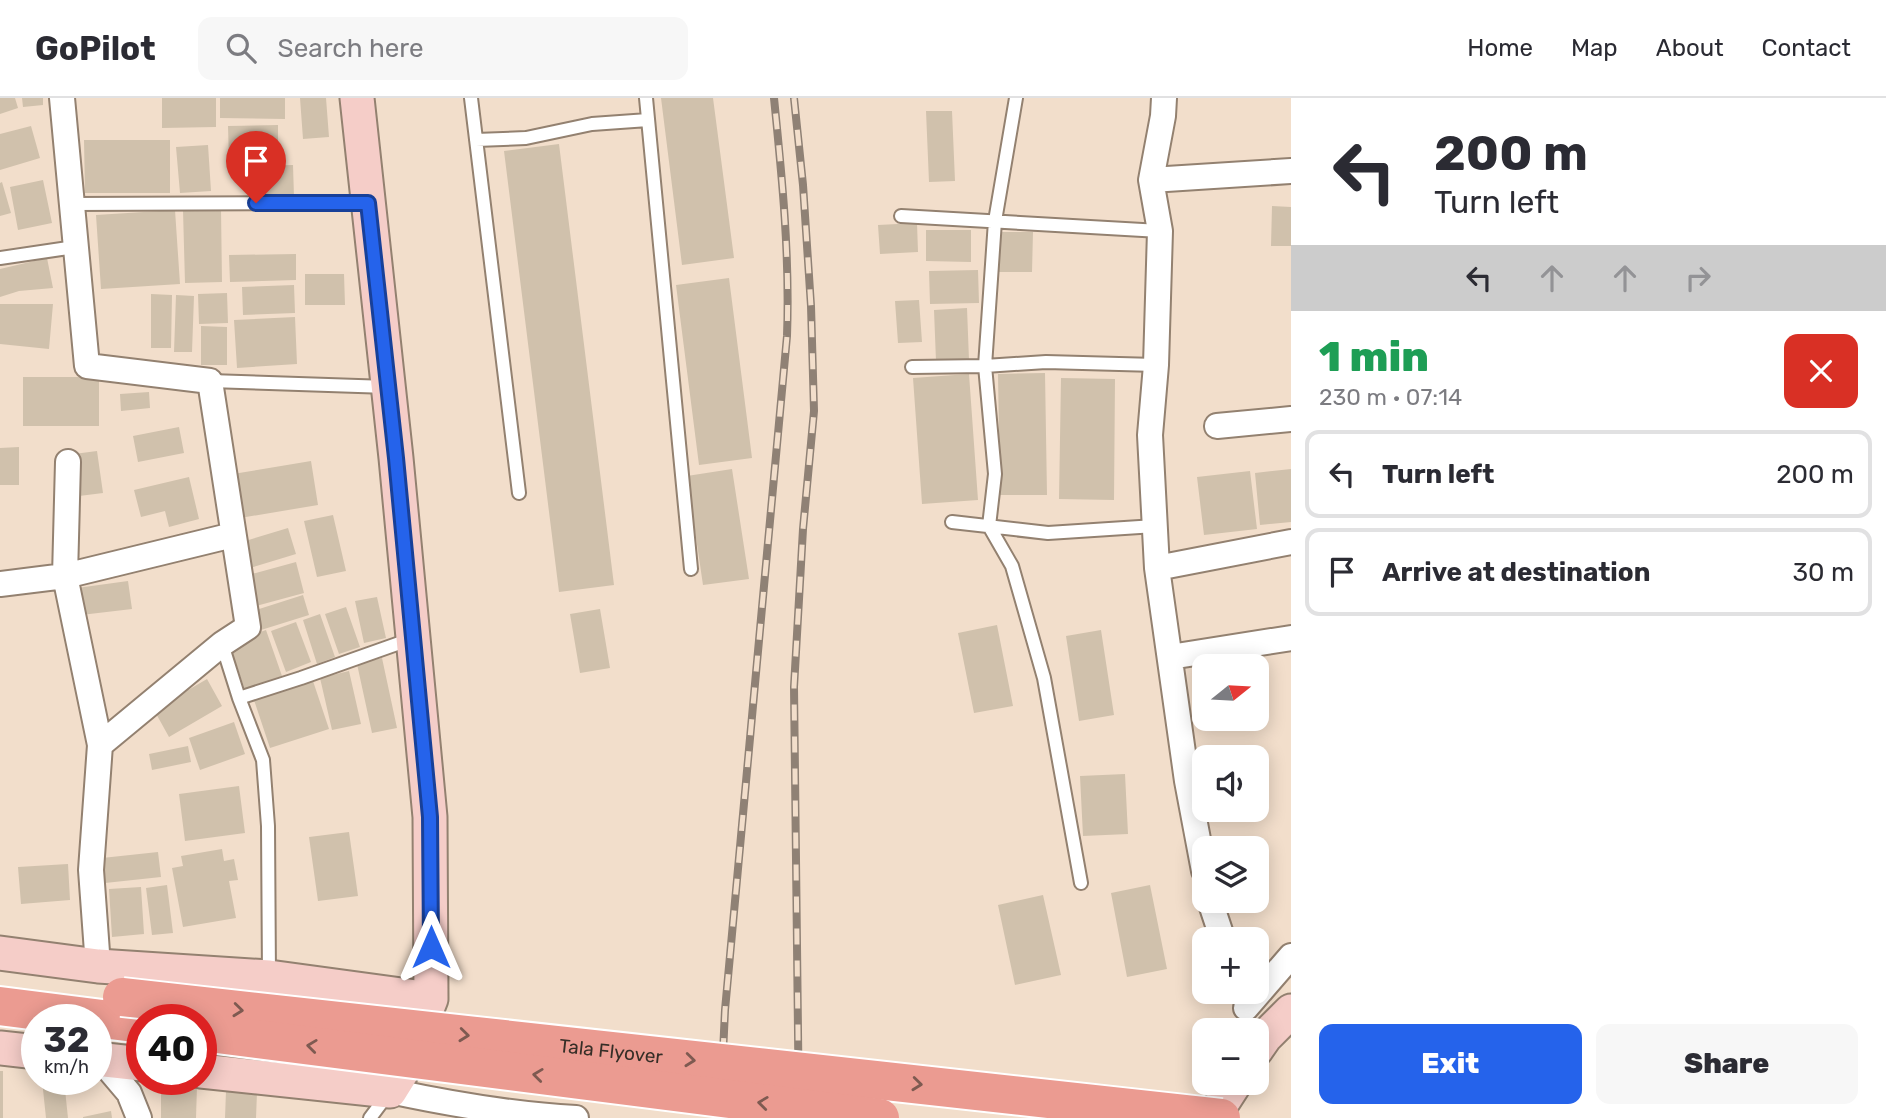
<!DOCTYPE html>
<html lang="en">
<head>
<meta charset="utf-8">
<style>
	:root { --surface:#fff; --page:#f7f7f7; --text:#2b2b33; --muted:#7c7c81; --line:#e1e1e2; --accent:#2563eb }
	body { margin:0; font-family:Rubik,sans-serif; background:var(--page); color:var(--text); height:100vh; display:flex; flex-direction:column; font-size:26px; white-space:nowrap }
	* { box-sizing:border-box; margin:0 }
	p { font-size:23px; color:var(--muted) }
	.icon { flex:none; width:38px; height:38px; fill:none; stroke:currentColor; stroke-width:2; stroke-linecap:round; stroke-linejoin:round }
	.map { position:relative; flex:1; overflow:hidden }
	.details { display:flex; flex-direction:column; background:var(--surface); width:595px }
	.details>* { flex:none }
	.guide { background:#fff; color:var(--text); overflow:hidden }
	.needle { width:46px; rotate:72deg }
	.fabs { position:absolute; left:1192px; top:556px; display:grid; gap:14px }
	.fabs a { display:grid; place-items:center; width:77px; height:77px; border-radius:14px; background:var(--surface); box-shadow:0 4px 18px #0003; font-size:35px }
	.speed { position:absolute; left:21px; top:906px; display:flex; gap:14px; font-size:35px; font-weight:700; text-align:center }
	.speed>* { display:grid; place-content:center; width:91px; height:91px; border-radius:50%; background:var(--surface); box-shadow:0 4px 18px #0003; line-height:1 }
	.speed small { font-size:18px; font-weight:400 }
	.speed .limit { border:10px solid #d22; background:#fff; color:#111 }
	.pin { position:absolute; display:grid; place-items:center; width:60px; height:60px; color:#fff; margin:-72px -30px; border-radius:50% 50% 50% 0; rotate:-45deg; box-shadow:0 0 7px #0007 }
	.pin .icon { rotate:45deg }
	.me { position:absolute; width:77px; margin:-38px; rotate:0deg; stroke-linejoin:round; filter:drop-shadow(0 0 5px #0008) }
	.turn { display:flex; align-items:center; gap:24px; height:147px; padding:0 28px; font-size:32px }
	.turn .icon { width:91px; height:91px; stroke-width:2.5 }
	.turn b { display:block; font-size:49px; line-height:60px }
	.lanes { display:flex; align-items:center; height:66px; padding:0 28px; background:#0003; justify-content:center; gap:35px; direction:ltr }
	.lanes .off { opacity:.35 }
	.round { display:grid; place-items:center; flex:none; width:74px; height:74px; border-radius:14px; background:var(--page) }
	.overview { display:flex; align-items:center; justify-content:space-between; height:119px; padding:0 28px }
	h1 { font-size:42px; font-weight:800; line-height:52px; color:#1e9e55 }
	.action { display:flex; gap:14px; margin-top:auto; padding:14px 28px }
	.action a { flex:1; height:80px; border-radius:14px; background:var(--accent); color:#fff; font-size:28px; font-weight:800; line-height:80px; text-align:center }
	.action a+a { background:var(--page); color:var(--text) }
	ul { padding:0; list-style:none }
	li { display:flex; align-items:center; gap:21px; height:88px; margin:0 14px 10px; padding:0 14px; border:4px solid var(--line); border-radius:14px }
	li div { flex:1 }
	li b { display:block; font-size:26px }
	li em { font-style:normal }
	header { display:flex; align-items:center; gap:42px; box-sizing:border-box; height:98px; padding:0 35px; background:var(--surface); border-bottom:2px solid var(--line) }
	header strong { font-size:33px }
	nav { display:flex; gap:38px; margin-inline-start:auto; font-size:24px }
	.search { width:490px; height:63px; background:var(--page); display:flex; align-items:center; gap:18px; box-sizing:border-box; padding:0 24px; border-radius:14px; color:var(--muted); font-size:26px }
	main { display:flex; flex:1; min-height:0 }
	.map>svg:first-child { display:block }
</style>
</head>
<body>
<header>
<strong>GoPilot</strong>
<div class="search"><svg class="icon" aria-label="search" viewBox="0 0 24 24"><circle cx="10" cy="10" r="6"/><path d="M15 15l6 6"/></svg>Search here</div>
<nav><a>Home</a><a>Map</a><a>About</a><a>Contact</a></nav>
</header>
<main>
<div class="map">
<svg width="1291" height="1020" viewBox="0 0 1291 1020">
	<rect width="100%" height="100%" fill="#f2decb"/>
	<path fill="#d0c1ac" d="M0 0H15L18 10 0 16Z
		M22 0H43V7L23 9Z
		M162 0H216V29L162 30Z
		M220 0H285V21L220 20Z
		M300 0H326L329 39 303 41Z
		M661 0H713L734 160 682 167Z
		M926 13H952L955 83 929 84Z
		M278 27V61L229 62 228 28Z
		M31 28 40 60 0 72V36Z
		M84 42H170V95H85Z
		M559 46 614 487 559 494 504 53Z
		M208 47 211 93 180 95 176 49Z
		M293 67 294 99 253 100V68Z
		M43 82 52 125 18 132 10 89Z
		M2 84 11 115 0 118V85Z
		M1272 108 1291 109V148H1271Z
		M221 111 222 184 185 185 183 112Z
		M175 112 180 186 101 191 96 117Z
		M917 125 918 154 880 156 878 127Z
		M926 132H971V164L926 163Z
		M999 134H1033L1032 174H998Z
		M296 156V182L230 184 229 157Z
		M47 160 53 190 19 193 0 199V171Z
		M978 172 979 205 930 206 929 173Z
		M305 176H344L345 207H305Z
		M729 180 752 360 699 367 676 187Z
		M294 187 295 215 243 217 242 189Z
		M227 195 228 225 199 226 198 196Z
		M151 196 172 197 171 250H151Z
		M176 197 194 198 192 254H174Z
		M919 202 922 244 898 245 895 203Z
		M0 206H53L49 251 0 246Z
		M967 210 969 262 936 263 934 212Z
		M295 219 297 266 237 270 234 222Z
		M201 228 227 229V267H201Z
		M1045 275 1047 397H1000L998 276Z
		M969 276 978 402 922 406 913 280Z
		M23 279H99V328H23Z
		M1061 280 1115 281 1114 402 1059 401Z
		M149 294 150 310 121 313 120 296Z
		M179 329 184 355 138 364 133 338Z
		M19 349V387H0V350Z
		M97 353 103 395 79 398 74 356Z
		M311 363 318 407 240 420 233 376Z
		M732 371 749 481 703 487 687 378Z
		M1291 371V424L1260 427 1255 375Z
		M1250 373 1257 431 1204 437 1197 379Z
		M189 379 199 421 169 429 165 413 141 419 134 392Z
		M333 417 346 473 317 479 304 423Z
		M288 430 296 456 250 470 242 444Z
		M296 464 304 495 256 508 248 477Z
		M128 483 132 511 81 517 77 490Z
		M303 497 309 517 261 532 256 512Z
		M377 499 386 540 364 545 355 503Z
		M346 509 360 549 339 556 325 516Z
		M600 511 610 570 580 575 570 516Z
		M320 516 335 559 317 566 303 522Z
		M296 524 311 564 286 574 271 533Z
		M997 527 1013 608 974 615 958 535Z
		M266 532 282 578 245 592 229 545Z
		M1101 532 1114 617 1079 623 1066 538Z
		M382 560 397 630 372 635 357 566Z
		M349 573 361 626 332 632 320 580Z
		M207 581 222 608 169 639 154 612Z
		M313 583 329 631 270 650 254 602Z
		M234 624 245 656 200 672 189 640Z
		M188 648 191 664 152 672 149 656Z
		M1125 676 1128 736 1083 738 1080 678Z
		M239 688 245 735 185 743 179 696Z
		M349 734 358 798 318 803 309 739Z
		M222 751 224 763 234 761 238 782 229 783 236 820 183 829 172 770 183 768 181 758Z
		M158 754 161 779 105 785 102 760Z
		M68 766 70 802 21 806 18 769Z
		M167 787 173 835 152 837 146 790Z
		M1150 787 1167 871 1127 879 1111 795Z
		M141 789 144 836 112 839 109 791Z
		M1043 797 1061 877 1015 887 998 807Z
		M0 973H3V1020H0Z
		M42 982H64L68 1020H46Z
		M161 987 197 988 196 1020H161Z
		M226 993 257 994 256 1020H225Z
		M111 1013 112 1020H83V1019Z"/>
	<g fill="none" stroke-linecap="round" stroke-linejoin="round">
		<g stroke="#938170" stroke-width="16">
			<path id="lane" d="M471 0 519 395
				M646 0 691 471
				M1016 0 995 123 985 268 995 376 989 428 1012 468 1044 580 1081 785
				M476 42 526 40 592 26 648 22
				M72 106 365 105
				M901 118 1160 133
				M0 160 75 149
				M912 269 985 268 1046 264 1156 267
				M210 283 388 289
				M952 424 1048 435 1155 428
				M222 546 239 600 263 662 268 728 269 879
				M239 600 301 580 411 541
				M370 1020 388 996"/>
		</g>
		<g stroke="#938170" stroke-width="28">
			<path id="street" d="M62 0 87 268 210 283 248 529 222 546 100 647 91 772 98 868
				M1164 0 1163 18 1151 82 1160 133 1156 267 1150 337 1157 470 1187 683 1204 773
				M1151 82 1291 73
				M1217 328 1291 321
				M68 364 65 478 100 647
				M1157 470 1291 444
				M0 486 65 478 233 437
				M1170 559 1291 540
				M1210 803 1223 842
				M1246 910 1291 858
				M101 962 129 995 139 1020
				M390 993C451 1006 514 1017 576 1020"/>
		</g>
		<g stroke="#938170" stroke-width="37">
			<path id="secondary" d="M0 855 98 868 269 879 431 901
				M0 950 37 954
				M1256 952 1265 939 1291 913
				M96 961 142 966
				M201 973 390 993 403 972 431 901 430 719 396 360 357 0
				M1213 1019 1235 985"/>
		</g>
		<g stroke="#fff" stroke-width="42">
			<path id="primary" d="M0 908 142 926"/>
		</g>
		<use href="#lane" stroke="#fff" stroke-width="12"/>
		<use href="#street" stroke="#fff" stroke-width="24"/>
		<use href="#secondary" stroke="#f5cdc8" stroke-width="33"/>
		<use href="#primary" stroke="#eb9b91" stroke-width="38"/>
		<g stroke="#8f8175" stroke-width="8">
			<path id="rail" d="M794 0 803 87 811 208 814 313 803 431 794 589 799 1020
				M720 1020 725 912 787 238C790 158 782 79 774 0"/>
		</g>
		<use href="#rail" stroke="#f2decb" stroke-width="5" stroke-dasharray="16" stroke-linecap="butt"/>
		<g stroke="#fff" stroke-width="42" stroke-linecap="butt">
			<g id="primary-bridge">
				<path id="s1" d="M122 899 1221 1020"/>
				<path d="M201 934 880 1020"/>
			</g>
		</g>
		<use href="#primary-bridge" stroke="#eb9b91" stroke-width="38"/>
	</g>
	<defs><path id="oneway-chevron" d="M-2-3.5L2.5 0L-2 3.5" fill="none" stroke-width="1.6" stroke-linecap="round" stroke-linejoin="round" transform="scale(1.75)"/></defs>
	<g stroke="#7e5a51">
		<use href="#oneway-chevron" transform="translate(238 912) rotate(6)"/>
		<use href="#oneway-chevron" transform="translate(464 937) rotate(6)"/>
		<use href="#oneway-chevron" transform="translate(312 948) rotate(-173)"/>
		<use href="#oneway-chevron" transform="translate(690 962) rotate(6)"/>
		<use href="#oneway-chevron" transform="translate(538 977) rotate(-173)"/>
		<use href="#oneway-chevron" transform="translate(917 986) rotate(6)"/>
		<use href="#oneway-chevron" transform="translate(763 1005) rotate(-173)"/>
	</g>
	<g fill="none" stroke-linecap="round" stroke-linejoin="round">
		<g stroke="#184099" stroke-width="18">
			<path id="route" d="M256 105H368L396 360 430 719 431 849"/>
		</g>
		<use href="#route" stroke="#2563eb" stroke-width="12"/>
	</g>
	<g text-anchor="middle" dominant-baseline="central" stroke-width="5" stroke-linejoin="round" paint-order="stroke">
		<g font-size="19" fill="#362e27" stroke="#f2decb">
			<text stroke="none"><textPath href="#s1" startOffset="492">Tala Flyover</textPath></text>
		</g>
	</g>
</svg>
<div class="fabs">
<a><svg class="needle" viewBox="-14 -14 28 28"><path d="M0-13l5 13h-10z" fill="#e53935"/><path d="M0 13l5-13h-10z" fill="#7c7c81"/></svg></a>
<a><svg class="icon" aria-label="sound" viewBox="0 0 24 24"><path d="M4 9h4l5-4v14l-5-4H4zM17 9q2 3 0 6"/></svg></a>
<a><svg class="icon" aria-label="layers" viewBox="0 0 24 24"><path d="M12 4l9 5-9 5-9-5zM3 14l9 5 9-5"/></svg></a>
<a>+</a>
<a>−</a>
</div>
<div class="speed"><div>32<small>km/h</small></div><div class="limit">40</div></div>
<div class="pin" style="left:256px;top:105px;background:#d93025"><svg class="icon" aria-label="arrive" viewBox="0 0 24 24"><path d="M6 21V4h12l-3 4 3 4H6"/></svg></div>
<svg class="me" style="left:431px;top:849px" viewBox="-20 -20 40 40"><path d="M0-17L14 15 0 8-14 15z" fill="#2563eb" stroke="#fff" stroke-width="4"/></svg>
</div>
<section class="details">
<div class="guide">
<div class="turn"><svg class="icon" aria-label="left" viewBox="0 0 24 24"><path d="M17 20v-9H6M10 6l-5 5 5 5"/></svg><div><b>200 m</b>Turn left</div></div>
<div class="lanes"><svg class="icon" aria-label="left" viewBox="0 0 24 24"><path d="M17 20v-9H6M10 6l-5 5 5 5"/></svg><svg class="icon off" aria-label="ahead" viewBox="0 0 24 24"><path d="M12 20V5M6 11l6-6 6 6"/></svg><svg class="icon off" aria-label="ahead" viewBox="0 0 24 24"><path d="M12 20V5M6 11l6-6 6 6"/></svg><svg class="icon off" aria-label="right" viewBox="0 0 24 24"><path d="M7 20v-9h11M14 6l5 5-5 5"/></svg></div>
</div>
<div class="overview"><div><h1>1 min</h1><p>230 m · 07:14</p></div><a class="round" style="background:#d93025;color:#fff"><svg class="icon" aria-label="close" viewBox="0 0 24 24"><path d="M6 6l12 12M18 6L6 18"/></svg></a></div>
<ul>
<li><svg class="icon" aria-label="left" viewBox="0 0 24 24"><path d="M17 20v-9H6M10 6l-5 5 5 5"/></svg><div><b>Turn left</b></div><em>200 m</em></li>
<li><svg class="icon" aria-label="arrive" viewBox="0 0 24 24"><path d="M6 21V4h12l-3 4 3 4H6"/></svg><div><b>Arrive at destination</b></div><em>30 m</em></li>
</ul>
<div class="action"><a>Exit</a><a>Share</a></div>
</section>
</main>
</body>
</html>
